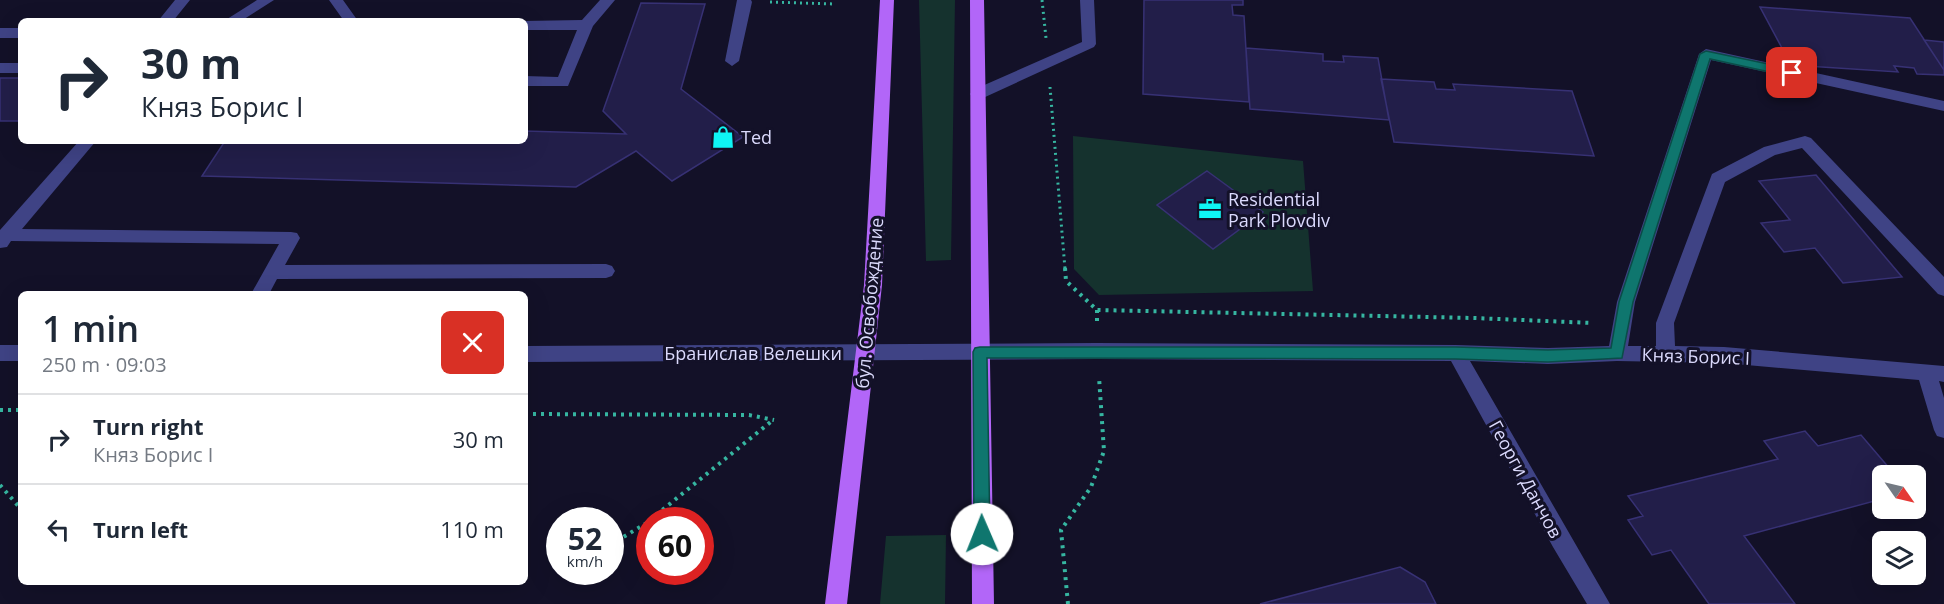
<!DOCTYPE html>
<html lang="en">
<head>
<meta charset="utf-8">
<style>
	:root { --surface:#fff; --page:#f2f2f3; --text:#1f2937; --muted:#747a83; --line:#e0e1e3 }
	body { margin:0; font-family:"Open Sans",sans-serif; background:var(--page); color:var(--text); height:100vh; display:flex; flex-direction:column; font-size:22px; white-space:nowrap }
	* { box-sizing:border-box; margin:0 }
	p { font-size:20px; color:var(--muted) }
	.icon { flex:none; width:33px; height:33px; fill:none; stroke:currentColor; stroke-width:2; stroke-linecap:round; stroke-linejoin:round }
	.map { position:relative; flex:1; overflow:hidden }
	.sheet { position:absolute; left:18px; top:291px; width:510px; height:294px; display:flex; flex-direction:column; background:var(--surface); border-radius:9px; box-shadow:0 6px 24px #0002 }
	.sheet>* { flex:none }
	.hud { position:absolute; left:18px; top:18px; width:510px; height:126px; border-radius:9px; box-shadow:0 6px 24px #0002; background:#fff; color:var(--text); overflow:hidden }
	.needle { width:39px; rotate:124deg }
	.tools { position:absolute; left:1872px; top:465px; display:grid; gap:12px }
	.tools a { display:grid; place-items:center; width:54px; height:54px; border-radius:9px; background:var(--surface); box-shadow:0 6px 24px #0002; font-size:30px }
	.speed { position:absolute; left:546px; top:507px; display:flex; gap:12px; font-size:30px; font-weight:700; text-align:center }
	.speed>* { display:grid; place-content:center; width:78px; height:78px; border-radius:50%; background:var(--surface); box-shadow:0 6px 24px #0002; line-height:1 }
	.speed small { font-size:15px; font-weight:400 }
	.speed .limit { border:9px solid #d22; background:#fff; color:#111 }
	.pin { position:absolute; display:grid; place-items:center; width:51px; height:51px; color:#fff; margin:-26px; border-radius:12px; box-shadow:0 3px 9px #0006 }
	.me { position:absolute; width:66px; margin:-33px; rotate:359deg; stroke-linejoin:round; filter:drop-shadow(0 0 4px #0008) }
	.turn { display:flex; align-items:center; gap:21px; height:126px; padding:0 24px; font-size:27px }
	.turn .icon { width:78px; height:78px; stroke-width:2.5 }
	.turn b { display:block; font-size:42px; line-height:51px }
	.round { display:grid; place-items:center; flex:none; width:63px; height:63px; border-radius:9px; background:var(--page) }
	.head { display:flex; align-items:center; justify-content:space-between; height:102px; padding:0 24px }
	h1 { font-size:36px; font-weight:600; line-height:45px }
	ul { padding:0; list-style:none }
	li { display:flex; align-items:center; gap:18px; height:90px; padding:0 24px; border-top:2px solid var(--line) }
	li div { flex:1 }
	li b { display:block; font-size:22px }
	li em { font-style:normal }
	.map>svg:first-child { display:block }
</style>
</head>
<body>
<div class="map">
<svg width="1944" height="604" viewBox="0 0 1944 604">
	<rect width="100%" height="100%" fill="#131128"/>
	<path fill="#15322e" d="M919 0H955L951 260 926 261Z
		M1073 136 1303 161 1313 291 1099 295 1074 269Z
		M946 535 945 604H880L886 536Z"/>
	<path fill="#221e49" stroke="#373174" stroke-width="1.5" d="M1144 0H1243V5H1232L1233 15 1244 16 1249 102 1143 94Z
		M641 3 705 4 681 89 743 137 672 181 636 151 576 187 202 176 225 141H525V131L626 134 603 111Z
		M1760 7 1910 18 1944 70V75L1917 74 1914 68 1894 66 1898 72 1791 65Z
		M1924 40 1944 42V70Z
		M1246 48 1323 54V61L1344 62 1343 56 1378 58 1389 120 1250 109Z
		M0 78H21V121H0Z
		M1381 79 1434 82 1436 89 1455 90 1453 84 1572 91 1594 156 1394 142Z
		M1207 171 1263 212 1213 249 1157 205Z
		M1816 175 1902 277 1843 283 1815 248 1784 252 1761 223 1790 220 1759 181Z
		M1805 431 1818 446 1861 435 1896 476H1882V499L1744 536 1795 604H1709L1671 550 1652 555 1628 520 1643 516 1628 496 1778 459 1764 441Z
		M1400 567 1425 582 1436 604H1260Z"/>
	<g fill="none" stroke-linecap="round" stroke-linejoin="round">
		<path stroke="#36b6a1" stroke-width="3" stroke-dasharray="2 4" stroke-linecap="butt" d="M1042 0 1046 38
			M770 2 834 4
			M1050 87 1065 269"/>
		<path stroke="#36b6a1" stroke-width="4" stroke-dasharray="3 5" stroke-linecap="butt" d="M1065 268 1066 281 1097 310 1474 318 1593 323
			M1097 310V325
			M0 410H21
			M525 414 749 415 774 420
			M0 485 21 509
			M650 520 773 420
			M610 545 650 521
			M1068 604 1061 530 1091 487 1104 451 1099 377"/>
		<path fill="#3f4385" fill-rule="evenodd" d="M175 0H190L173 21H158Z
			M257 0H274L241 21H224Z
			M329 0H343L358 21H344Z
			M600 0H615L593 26 568 86H525V76L558 77 577 30H525V21H523L582 20Z
			M737 0H751L752 2 739 61 732 66 725 61Z
			M1080 0H1094L1096 44 1094 47 983 98H973L970 94 973 90 1082 42Z
			M0 28H21V38H0Z
			M1706 49 1944 101V111L1711 60 1635 302 1628 346H1656V323L1712 174 1764 147 1805 136 1811 138 1944 277V296L1938 294 1802 148 1775 155 1725 182 1674 323 1675 346 1724 347 1944 366V382L1939 381 1944 398V438L1937 436 1934 430 1919 380 1724 363 1617 361 1548 364 1470 361 1610 604H1587L1553 547 1451 361 1097 359 525 362V346L1097 343 1456 345 1548 348 1609 346 1617 302 1699 54Z
			M0 63H21V73H0Z
			M79 141H96L22 229 291 232 297 233 300 238 285 265 606 264 612 266 615 271 612 276 606 278 277 279 269 294H251L279 244 11 241 7 247 0 248V230Z
			M0 345H21V361H0Z"/>
		<path fill="#b266f8" fill-rule="evenodd" d="M880 0H894L882 285 847 604H825L864 285Z
			M970 0H984L994 604H972Z"/>
	</g>
	<path fill="#0f766e" stroke="#0a4d48" stroke-width="1.5" d="M1706 51 1792 69 1798 73 1792 77 1710 59 1633 302 1622 358 1548 362 1456 359 987 358 990 534 988 540 982 542 977 540 974 534 973 352 975 348 980 347H1456L1548 350 1611 348 1619 302 1700 54Z"/>
	<defs>
		<g id="shop-bare" transform="scale(1.8)"><path d="M-5-2.5h2.3a2.7 3.5 0 0 1 5.4 0H5L5.5 6h-11ZM-1.5-2.5h3a1.5 2.3 0 0 0-3 0Z" fill="#0ff5f4" stroke="#131128" stroke-width="2.5" paint-order="stroke"/></g>
		<g id="office-bare" transform="scale(1.8)"><path d="M-6-3h4V-5.5h4V-3h4V5H-6ZM-1-4.5V-3h2v-1.5ZM-6 0V1H6V0Z" fill="#0ff5f4" stroke="#131128" stroke-width="2.5" paint-order="stroke"/></g>
	</defs>
	<g fill-rule="evenodd">
		<use href="#shop-bare" x="723" y="137"/>
		<use href="#office-bare" x="1210" y="209"/>
	</g>
	<g text-anchor="middle" dominant-baseline="central" stroke-width="6" stroke-linejoin="round" paint-order="stroke">
		<g font-size="18" fill="#dbdafd" stroke="#131128" text-anchor="start">
			<text x="741" y="137">Ted</text>
			<text x="1228" y="199">Residential<tspan x="1228" dy="21">Park Plovdiv</tspan></text>
		</g>
		<g font-size="18" fill="#dbdafd" stroke="#131128">
			<text transform="translate(869 303) rotate(-85)">бул. Освобождение</text>
			<text x="753" y="353">Бранислав Велешки</text>
			<text transform="translate(1696 356) rotate(2)">Княз Борис I</text>
			<text transform="translate(1526 479) rotate(61)">Георги Данчов</text>
		</g>
	</g>
</svg>
<div class="tools">
<a><svg class="needle" viewBox="-14 -14 28 28"><path d="M0-13l5 13h-10z" fill="#e53935"/><path d="M0 13l5-13h-10z" fill="#747a83"/></svg></a>
<a><svg class="icon" aria-label="layers" viewBox="0 0 24 24"><path d="M12 4l9 5-9 5-9-5zM3 14l9 5 9-5"/></svg></a>
</div>
<div class="speed"><div>52<small>km/h</small></div><div class="limit">60</div></div>
<div class="pin" style="left:1792px;top:73px;background:#d93025"><svg class="icon" aria-label="arrive" viewBox="0 0 24 24"><path d="M6 21V4h12l-3 4 3 4H6"/></svg></div>
<svg class="me" style="left:982px;top:534px" viewBox="-20 -20 40 40"><circle r="19" fill="#fff"/><path d="M0-13L10 11 0 6-10 11z" fill="#0f766e"/></svg>
<div class="hud">
<div class="turn"><svg class="icon" aria-label="right" viewBox="0 0 24 24"><path d="M7 20v-9h11M14 6l5 5-5 5"/></svg><div><b>30 m</b>Княз Борис I</div></div>
</div>
<section class="sheet">
<div class="head"><div><h1>1 min</h1><p>250 m · 09:03</p></div><a class="round" style="background:#d93025;color:#fff"><svg class="icon" aria-label="close" viewBox="0 0 24 24"><path d="M6 6l12 12M18 6L6 18"/></svg></a></div>
<ul>
<li><svg class="icon" aria-label="right" viewBox="0 0 24 24"><path d="M7 20v-9h11M14 6l5 5-5 5"/></svg><div><b>Turn right</b><p>Княз Борис I</p></div><em>30 m</em></li>
<li><svg class="icon" aria-label="left" viewBox="0 0 24 24"><path d="M17 20v-9H6M10 6l-5 5 5 5"/></svg><div><b>Turn left</b></div><em>110 m</em></li>
</ul>
</section>
</div>
</body>
</html>
